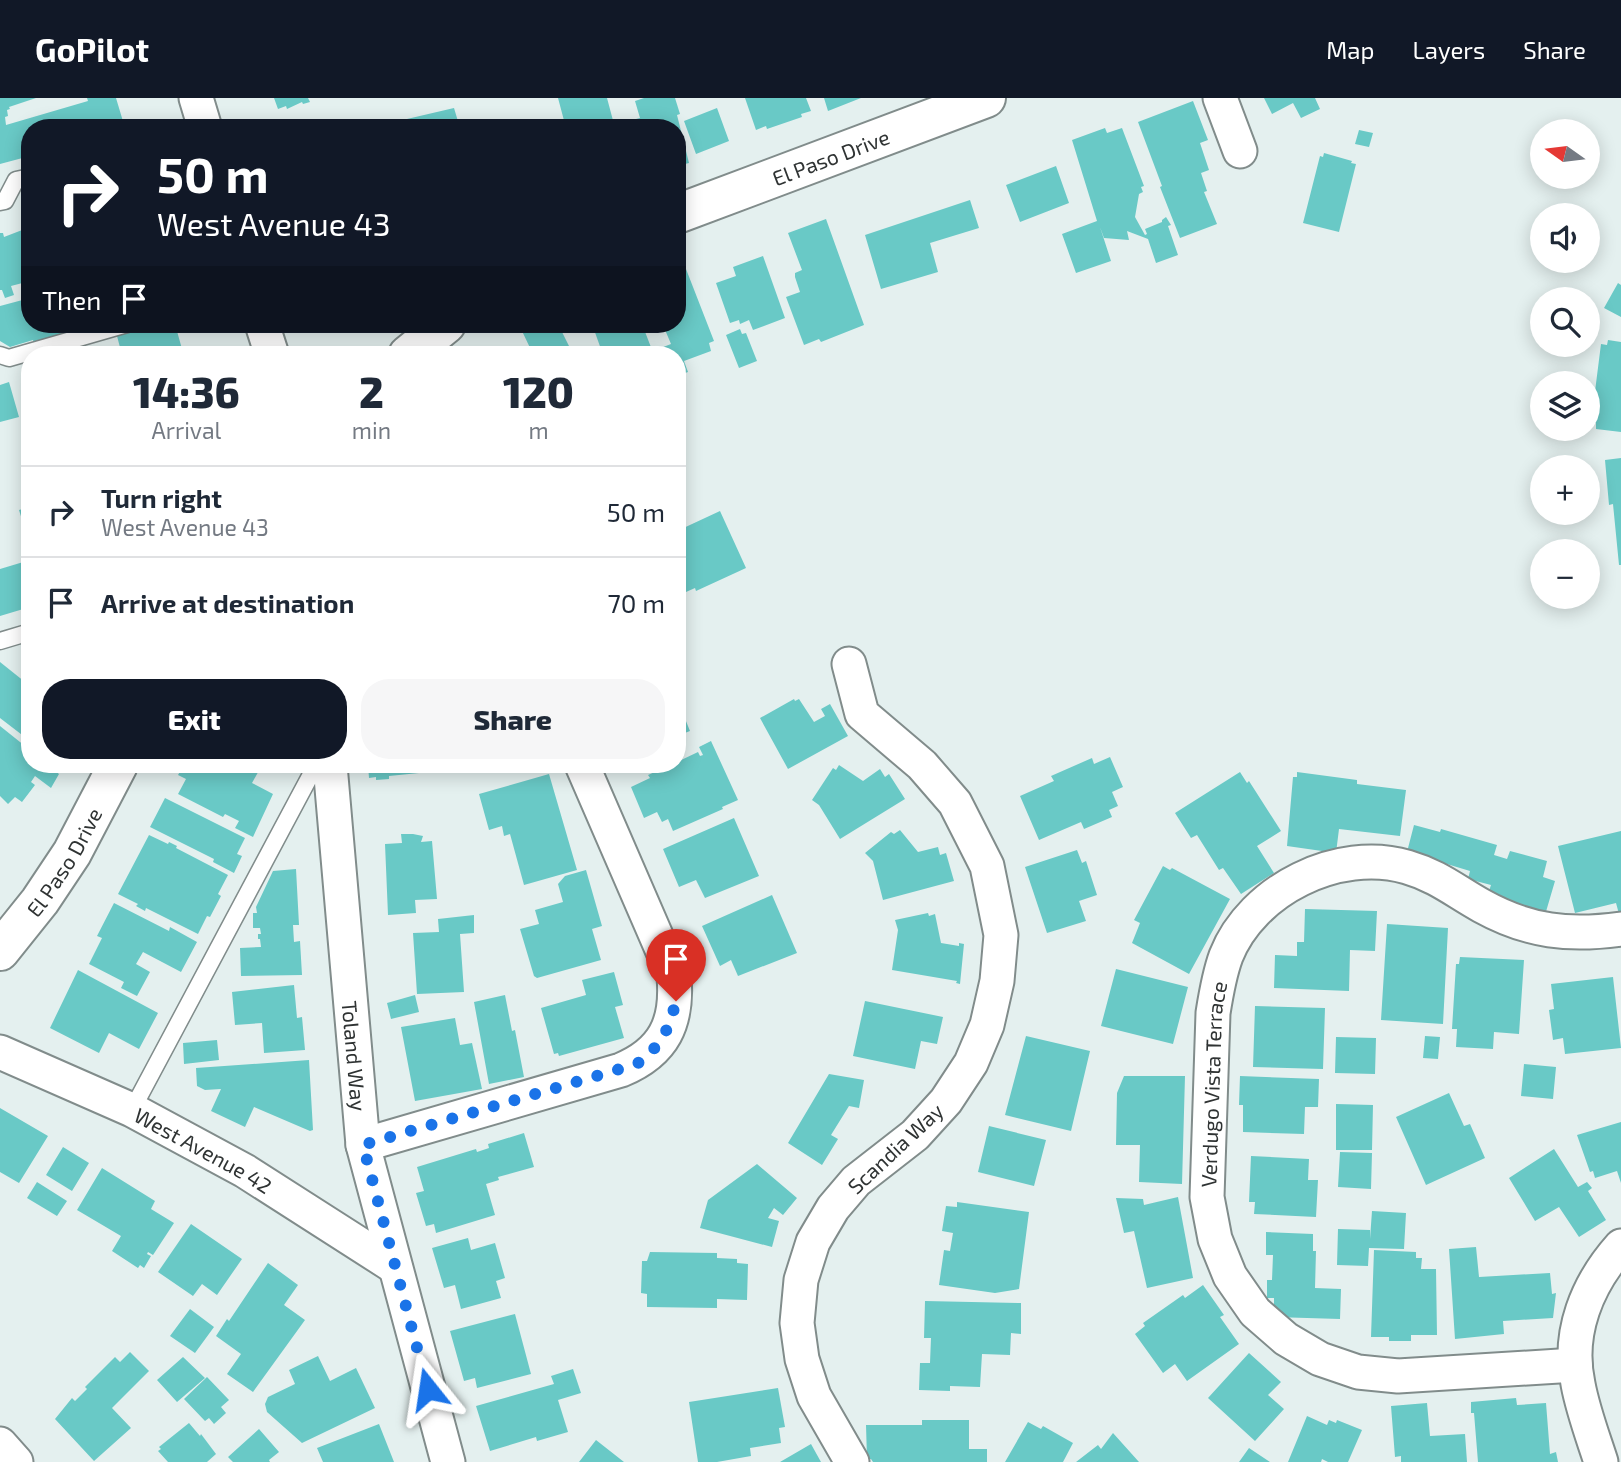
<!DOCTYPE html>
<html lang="en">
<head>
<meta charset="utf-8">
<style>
	:root { --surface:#fff; --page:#f6f6f7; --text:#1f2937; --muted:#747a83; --line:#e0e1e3; --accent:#111827 }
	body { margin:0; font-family:"Exo 2",sans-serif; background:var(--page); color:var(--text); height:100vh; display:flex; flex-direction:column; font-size:26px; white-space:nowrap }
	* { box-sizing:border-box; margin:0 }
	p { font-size:23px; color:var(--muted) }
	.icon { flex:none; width:38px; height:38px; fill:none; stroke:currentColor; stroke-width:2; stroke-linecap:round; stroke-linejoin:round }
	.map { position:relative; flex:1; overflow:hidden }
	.panel { position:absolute; left:21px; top:248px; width:665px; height:427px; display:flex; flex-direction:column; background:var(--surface); border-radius:28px; box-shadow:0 4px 18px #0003 }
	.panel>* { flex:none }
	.hud { position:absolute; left:21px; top:21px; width:665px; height:214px; border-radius:28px; box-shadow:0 4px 18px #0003; background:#111827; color:#fff; overflow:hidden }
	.needle { width:46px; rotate:284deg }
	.tools { position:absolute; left:1530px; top:21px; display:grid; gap:14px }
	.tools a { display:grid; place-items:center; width:70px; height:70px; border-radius:50%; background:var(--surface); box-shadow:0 4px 18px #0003; font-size:35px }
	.pin { position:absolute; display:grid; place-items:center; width:60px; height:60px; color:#fff; margin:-72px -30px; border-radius:50% 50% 50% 0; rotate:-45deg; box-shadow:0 0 7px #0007 }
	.pin .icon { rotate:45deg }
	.me { position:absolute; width:77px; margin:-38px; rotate:345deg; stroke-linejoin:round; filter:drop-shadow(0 0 5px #0008) }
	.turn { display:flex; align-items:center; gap:24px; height:147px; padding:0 21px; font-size:32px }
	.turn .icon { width:91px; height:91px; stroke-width:2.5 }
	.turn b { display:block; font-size:49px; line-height:60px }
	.then { display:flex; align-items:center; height:66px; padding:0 21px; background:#0003; gap:14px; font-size:26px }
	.eta { display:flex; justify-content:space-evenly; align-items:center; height:119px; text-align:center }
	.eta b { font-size:42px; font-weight:800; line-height:49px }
	.primary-button { display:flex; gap:14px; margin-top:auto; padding:14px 21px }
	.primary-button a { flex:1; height:80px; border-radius:28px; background:var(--accent); color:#fff; font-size:28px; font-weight:800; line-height:80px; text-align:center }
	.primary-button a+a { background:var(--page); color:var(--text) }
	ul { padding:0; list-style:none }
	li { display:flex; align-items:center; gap:21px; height:91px; padding:0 21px; border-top:2px solid var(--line) }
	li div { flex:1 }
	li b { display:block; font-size:26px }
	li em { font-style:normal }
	header { display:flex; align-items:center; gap:42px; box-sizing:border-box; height:98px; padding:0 35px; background:var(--accent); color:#fff }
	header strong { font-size:33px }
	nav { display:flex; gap:38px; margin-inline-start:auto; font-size:24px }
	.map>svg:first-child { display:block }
</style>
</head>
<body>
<header>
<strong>GoPilot</strong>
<nav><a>Map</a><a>Layers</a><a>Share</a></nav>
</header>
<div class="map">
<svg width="1621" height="1364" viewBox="0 0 1621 1364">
	<rect width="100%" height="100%" fill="#e4f0ef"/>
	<path fill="#69c9c6" d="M0 0H36L9 9 10 11 7 12 8 18 5 19 6 27 88 3 87 0H116L125 30H30V58L0 66Z
		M274 0H308L310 4 303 6 302 4 287 11 286 8 278 11Z
		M558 0H607L615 30H566Z
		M644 0H675L680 16 677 17 689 65 677 68V30H639L636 21 640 20 635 3Z
		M745 0H806L811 13 801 16 802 19 767 31 766 28 756 32Z
		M824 0H861L828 13Z
		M1264 0H1315L1320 11 1301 20 1293 5 1272 16Z
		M1193 3 1208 42 1200 45 1209 72 1201 75 1207 93 1204 94 1217 126 1180 140 1160 89 1162 88 1138 24Z
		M454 10 460 30H377V28Z
		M717 10 729 43 696 56 684 23Z
		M1105 30 1107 35 1122 30 1144 88 1141 89 1143 94 1139 96 1135 119 1145 137 1147 136 1145 131 1162 124V122L1166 119 1171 127 1168 128 1178 157 1156 165 1148 141 1127 133 1129 142 1104 140 1100 129 1111 163 1076 175 1062 136 1097 123 1072 42Z
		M1359 32 1373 35 1369 49 1355 46Z
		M1324 55 1352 63 1351 65 1356 66 1339 134 1303 125 1320 58 1323 59Z
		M1056 68 1069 105 1020 124 1006 87Z
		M970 102 979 130 930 145 938 174 881 191 865 137Z
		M826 121 864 227 821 244 819 241 804 247 786 199 800 194 795 179V175L802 172 788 135Z
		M30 129V183L11 188 14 197 5 200 2 192H0V135H3L4 139Z
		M763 158 785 220 753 232 749 222 740 226 739 222 730 225 716 185 736 178 733 169Z
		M686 171 714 243 709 245 711 253 684 263 688 274 677 278V257H660L658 251 671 246 663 227 659 229 658 226H677V174Z
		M1618 185 1621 187V219L1604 210Z
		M30 200V226H100L34 246 33 242 10 249 0 243V208Z
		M158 226H175L182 251 176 254 177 257H122L117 238Z
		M537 226H558L571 252 566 254 567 257H525L532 254 522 233Z
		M592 226H642L654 257H608L606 252 602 254Z
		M740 231 742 236 746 235 757 263 739 270 726 237Z
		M1608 242 1621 244V334L1596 331V325H1591L1601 246 1607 247Z
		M9 284 19 319 0 324V287Z
		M1621 360V467H1619L1613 406 1609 407 1605 362Z
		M30 409V444H29L19 412Z
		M720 413 746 470 696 493 695 490 677 498V461L681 459 677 450V433Z
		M30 462V509L0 518V471Z
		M0 564 30 588V643L0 620Z
		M677 601 690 633 677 638Z
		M794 601 795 603 799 601 814 624 825 618 821 611 830 606 848 638 788 671 760 620Z
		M0 628 30 652V667H48L59 676 51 690 35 678 31 684 35 687 22 704 15 699 8 706 0 698Z
		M711 643 738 702 722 709 723 711 673 733 668 721 662 724 657 714 644 720 631 689 650 680 648 677 670 667H677V664L698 654 700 658 703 657 699 649Z
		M1110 659 1123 689 1112 694 1118 708 1109 712 1112 719 1084 731 1081 724 1039 742 1020 698 1054 683 1051 678 1092 660 1094 666Z
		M184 667H262L252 685 273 696 253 739 235 730 239 723 225 716 223 719 178 696 186 681 178 677Z
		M368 667H418L419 675 389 678V681L376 682V679L369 680Z
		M839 667 863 683 880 671 885 679 889 676 905 701 840 741 819 707 812 702 833 670 836 672Z
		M1240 674 1247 685 1249 683 1281 733 1257 748 1274 775 1241 796 1223 770 1219 772 1197 737 1191 740 1175 715Z
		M1297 674 1357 682V686L1406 692 1400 738 1339 731 1336 755 1287 748 1293 679H1297Z
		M549 676 577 772 524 787 510 736 504 738 502 728 489 732 479 696Z
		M165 700 245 740 237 756 242 758 234 775 213 764 214 761 150 729Z
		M734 720 759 778 705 800 696 782 679 789 663 751Z
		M1414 727 1440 734 1441 731 1497 747 1494 757 1507 761 1510 753 1547 763 1543 779 1555 783 1545 817 1511 807 1513 803 1488 796 1491 787 1468 781 1470 773 1407 754Z
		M900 732 918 754 938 749 940 757 946 755 954 783 883 802 873 763 865 755 891 734 894 736Z
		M1621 733V816H1619L1616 805 1575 815 1558 748Z
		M401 736H413L423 738 421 744 432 743 437 801 415 802 416 815 388 817 385 746 402 745Z
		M149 737 168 746 169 744 177 748 176 750 228 777 218 796 221 798 210 819 207 818 198 836 146 810 145 813 136 808 138 806 118 796Z
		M1077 752 1082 765 1086 763 1097 797 1079 803 1086 823 1047 835 1025 769Z
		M1163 768 1170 772 1172 770 1230 801 1189 876 1132 845 1140 825 1134 822Z
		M296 771 299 827H293L294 844 300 843 302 877 241 878 240 850 261 849 260 841H258V836H261L260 830H253V815H257L256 809 273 773Z
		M586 772 602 828 592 831 601 862 537 880 534 878 520 831 539 826 535 812 563 804 558 786 565 778Z
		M772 797 797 855 738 878 731 862 720 868 702 828Z
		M114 805 169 833 170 829 197 844 181 874 143 854 136 866 150 874 137 898 121 890 124 884 89 866 102 840 97 838Z
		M1305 811 1377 813 1375 853 1350 852 1349 893 1274 890 1275 857 1297 858V844H1304Z
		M928 815 929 818 935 816 941 845 959 848V845L964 846 960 886 956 885 957 883 892 872 898 832 895 822Z
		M474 817V835L460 836 464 894 417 896 413 835 439 834 438 821Z
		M1387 826 1448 830 1443 926 1381 922Z
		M1460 859 1524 862 1519 936 1494 934 1493 951 1456 949 1457 931H1452L1456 866H1459Z
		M1116 871 1188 889 1173 946 1101 928Z
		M78 872 158 915 139 951 109 935 99 955 50 930Z
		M614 874 623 907 615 909 624 940 559 958 558 955 554 956 541 910 586 897 582 882Z
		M1613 879 1621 950 1565 956 1563 940 1553 942 1549 912 1554 911 1551 886Z
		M294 887 297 920 302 919 305 952 264 955 262 925 235 927 232 894Z
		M415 897 419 914 391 921 387 905Z
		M505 897 512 933 515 932 524 979 489 986 474 904Z
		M865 903 943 919 937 946 921 943 915 971 853 958Z
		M1255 908 1325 910 1323 971 1253 969Z
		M455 920 460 947 472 945 482 991 415 1003 401 929Z
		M1026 938 1090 953 1071 1033 1005 1017Z
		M1425 938 1440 939 1438 961 1423 960Z
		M1336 939 1376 940 1375 976 1335 975Z
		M217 942 219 962 184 966 183 945Z
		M309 962 313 1032 310 1033 254 1009 245 1029 211 1013 221 991 205 992 197 988 196 970Z
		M1524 966 1556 969 1553 1001 1521 998Z
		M829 976 864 982 859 1010 849 1008 831 1037 838 1041 822 1067 788 1045Z
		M1124 978H1185L1182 1086 1139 1084 1140 1047H1116L1117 995Z
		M1240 978 1319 981 1318 1009H1305L1304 1036 1243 1034V1007H1239Z
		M1449 995 1464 1028 1470 1026 1485 1060 1426 1087 1396 1019Z
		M1336 1006 1373 1007 1372 1052H1336Z
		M0 1010 48 1038 19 1085 0 1074Z
		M1621 1024V1085L1617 1073 1595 1080 1593 1073 1590 1074 1577 1037Z
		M989 1028 1046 1042 1034 1088 978 1074Z
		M524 1035 534 1069 498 1079 499 1082 486 1086 495 1117 436 1135 434 1126 426 1128 416 1095 424 1093 417 1069 476 1051 477 1054 489 1050 488 1046Z
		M63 1049 89 1065 72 1093 46 1077Z
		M1554 1051 1578 1089 1587 1084 1592 1090 1588 1093 1606 1122 1579 1139 1559 1109 1535 1123 1509 1080Z
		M1340 1054 1372 1055 1371 1091 1338 1089Z
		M1251 1058 1309 1061 1308 1082H1318L1316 1119 1254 1116 1255 1104H1249Z
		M757 1066 797 1100 783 1117 774 1110 768 1120 779 1123 772 1149 700 1130 708 1102Z
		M102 1070 155 1103 151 1111 174 1125 153 1157 148 1154 147 1156 151 1158 144 1170 140 1167 138 1170 112 1153 121 1138 77 1112Z
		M37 1084 67 1103 57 1118 27 1100Z
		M1178 1099 1193 1180 1147 1190 1134 1133 1124 1135 1116 1100 1143 1101 1144 1107Z
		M957 1104 1029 1114 1019 1191 995 1195 939 1187 944 1152 950 1153 953 1135 942 1133 946 1108 957 1109Z
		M1372 1113 1406 1115 1404 1151 1369 1150 1368 1168 1337 1167 1338 1131 1370 1132V1141Z
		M191 1126 242 1161 217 1197 202 1186 193 1198 158 1174Z
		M1266 1134 1313 1136V1153H1316L1315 1190 1341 1191 1340 1221 1274 1219V1200H1267V1182H1272L1273 1157H1266Z
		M468 1140 471 1152 495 1145 505 1180 496 1183 501 1200 461 1211 455 1187 444 1190 432 1150Z
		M1476 1149 1479 1179 1550 1175 1552 1196 1556 1195 1553 1220 1503 1223 1504 1236 1455 1241 1449 1151Z
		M1374 1152 1416 1154V1160H1422L1421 1171H1436L1437 1237H1411V1243H1389V1239H1371Z
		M650 1154 717 1155V1160L737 1161V1165L748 1166 747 1202 717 1201V1210L647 1209V1196L641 1195 642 1163H647Z
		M268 1165 298 1187 284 1207 305 1222 253 1294 227 1276 241 1256 216 1238 227 1221 229 1223Z
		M1203 1187 1224 1217 1220 1219 1239 1246 1187 1283 1175 1266 1163 1275 1135 1236 1145 1228 1143 1225 1183 1197 1185 1200Z
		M925 1203 1021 1205V1236L1011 1235 1010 1257 982 1256 980 1289 950 1288V1293L919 1292 920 1265H930L931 1240H924Z
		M190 1211 214 1229 195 1255 170 1238Z
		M515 1216 531 1276 477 1290 475 1280 464 1283 450 1233Z
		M130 1254 149 1273 112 1310 131 1330 94 1363 55 1321 72 1300 75 1303 87 1291 85 1289 115 1259 120 1264Z
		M1249 1255 1281 1284 1268 1297 1284 1311 1255 1343 1208 1300Z
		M318 1258 330 1283 356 1270 375 1310 302 1345 267 1314 265 1306 268 1299 295 1286 289 1272Z
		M183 1259 205 1280 177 1304 157 1282Z
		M573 1271 581 1295 558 1302 568 1334 537 1343 536 1339 490 1353 476 1308 554 1286 551 1278Z
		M207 1279 229 1302 221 1309 226 1315 214 1326 209 1320 205 1323 184 1301Z
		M778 1290 785 1329 779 1330 781 1345 750 1350 751 1358 717 1364H698L689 1304Z
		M1516 1300 1517 1307 1546 1305 1550 1356 1556 1354 1558 1364H1478L1474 1315H1471V1304Z
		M1427 1305 1430 1338 1465 1336 1467 1364H1401V1358L1395 1359 1391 1308Z
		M1307 1318 1327 1327 1329 1322 1336 1325 1337 1322 1362 1332 1348 1364H1328L1322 1361 1321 1364H1288Z
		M922 1322H969V1351H987V1364H873L871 1361H867L866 1327H922Z
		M1028 1324 1041 1331 1043 1328 1073 1345 1063 1364H1005Z
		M189 1325 200 1338 201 1336 216 1356 207 1364H168L158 1353 161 1351 159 1349Z
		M379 1326 394 1364H323L317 1350Z
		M259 1331 279 1354 269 1362 270 1364H233L228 1359Z
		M1113 1335 1139 1364H1076L1098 1347 1101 1351Z
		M596 1342 624 1364H579Z
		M811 1346 821 1364H780Z
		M1249 1350 1270 1364H1239Z"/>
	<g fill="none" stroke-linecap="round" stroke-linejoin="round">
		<g stroke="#818c8b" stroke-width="19">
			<path id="lane" d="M0 104 5 103 16 82 30 79
				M0 257 9 260 127 226
				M0 543 30 534
				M132 1012 316 667"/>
		</g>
		<g stroke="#818c8b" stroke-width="37">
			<g id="street">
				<path d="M196 0 205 30"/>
				<path d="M1220 0 1240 53"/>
				<path d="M262 226 272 257"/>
				<path d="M849 566 862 616 922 667 955 705 987 768 1001 837 997 883 987 927 971 965 946 1003 915 1037 856 1083 833 1110 813 1144 801 1182 797 1225 802 1261 814 1298 852 1364"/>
				<path id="s1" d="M330 667 363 1047 448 1364"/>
				<path id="s2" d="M0 954 132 1012 245 1073 395 1169"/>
				<path d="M363 1047 621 972C664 954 678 925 674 879L582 667"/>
				<path id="s3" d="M1575 1267 1398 1278 1358 1274 1320 1261 1286 1241 1255 1214 1230 1178 1215 1141 1207 1099 1213 915C1216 896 1219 877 1226 858 1252 792 1338 749 1407 769 1438 778 1455 793 1482 808 1529 834 1569 838 1621 831"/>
				<path d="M0 1346 16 1364"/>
				<path d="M1601 1364C1593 1339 1583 1313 1578 1286 1567 1235 1587 1186 1621 1148"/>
			</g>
		</g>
		<g stroke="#818c8b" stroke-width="42">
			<g id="secondary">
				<path id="s4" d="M677 116 986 0"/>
				<path d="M408 257 446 226"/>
				<path id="s5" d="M0 853 40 803 72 755 118 667"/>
			</g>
		</g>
		<use href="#lane" stroke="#fff" stroke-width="16"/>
		<use href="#street" stroke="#fff" stroke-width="33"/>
		<use href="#secondary" stroke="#fff" stroke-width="38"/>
	</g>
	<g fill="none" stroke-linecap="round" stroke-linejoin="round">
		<path stroke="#1a73e8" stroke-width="12" stroke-dasharray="0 21.6" d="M428 1291 363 1047 637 966C662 946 668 934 676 903"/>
	</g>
	<g text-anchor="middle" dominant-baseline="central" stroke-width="5" stroke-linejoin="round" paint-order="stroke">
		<g font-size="21" fill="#2f3333" stroke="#fff">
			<text stroke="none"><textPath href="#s4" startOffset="164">El Paso Drive</textPath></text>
			<text stroke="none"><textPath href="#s5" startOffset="110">El Paso Drive</textPath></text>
			<text stroke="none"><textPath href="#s1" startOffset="292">Toland Way</textPath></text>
			<text stroke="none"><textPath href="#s3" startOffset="578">Verdugo Vista Terrace</textPath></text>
			<text transform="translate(895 1050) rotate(-43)">Scandia Way</text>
			<text stroke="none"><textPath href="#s2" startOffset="226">West Avenue 42</textPath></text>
		</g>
	</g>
</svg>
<div class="tools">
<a><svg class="needle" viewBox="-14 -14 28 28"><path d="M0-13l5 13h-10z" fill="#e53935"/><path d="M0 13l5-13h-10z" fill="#747a83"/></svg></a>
<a><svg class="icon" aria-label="sound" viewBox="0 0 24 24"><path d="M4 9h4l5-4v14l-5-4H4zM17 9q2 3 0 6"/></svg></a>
<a><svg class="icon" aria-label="search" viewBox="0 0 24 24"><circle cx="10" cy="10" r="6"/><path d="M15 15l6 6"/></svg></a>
<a><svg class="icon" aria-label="layers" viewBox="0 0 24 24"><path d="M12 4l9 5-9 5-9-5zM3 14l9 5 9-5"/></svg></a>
<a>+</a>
<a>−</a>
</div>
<div class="pin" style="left:676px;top:903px;background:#d93025"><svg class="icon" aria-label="arrive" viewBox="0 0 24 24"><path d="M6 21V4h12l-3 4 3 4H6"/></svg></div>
<svg class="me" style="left:428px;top:1291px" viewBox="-20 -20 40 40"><path d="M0-17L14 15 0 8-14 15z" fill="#1a73e8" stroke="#fff" stroke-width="4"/></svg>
<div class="hud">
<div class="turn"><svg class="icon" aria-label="right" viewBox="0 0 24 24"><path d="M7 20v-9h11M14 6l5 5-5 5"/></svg><div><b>50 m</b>West Avenue 43</div></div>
<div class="then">Then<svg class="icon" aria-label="arrive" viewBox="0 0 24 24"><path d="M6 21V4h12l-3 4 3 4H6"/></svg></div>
</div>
<section class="panel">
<div class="eta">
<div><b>14:36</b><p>Arrival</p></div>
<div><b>2</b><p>min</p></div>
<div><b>120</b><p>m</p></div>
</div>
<ul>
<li><svg class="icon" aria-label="right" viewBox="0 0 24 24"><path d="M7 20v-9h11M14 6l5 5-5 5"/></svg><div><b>Turn right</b><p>West Avenue 43</p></div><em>50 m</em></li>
<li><svg class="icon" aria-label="arrive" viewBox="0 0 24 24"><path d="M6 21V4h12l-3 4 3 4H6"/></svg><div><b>Arrive at destination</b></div><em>70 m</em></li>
</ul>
<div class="primary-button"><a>Exit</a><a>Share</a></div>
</section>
</div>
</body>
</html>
